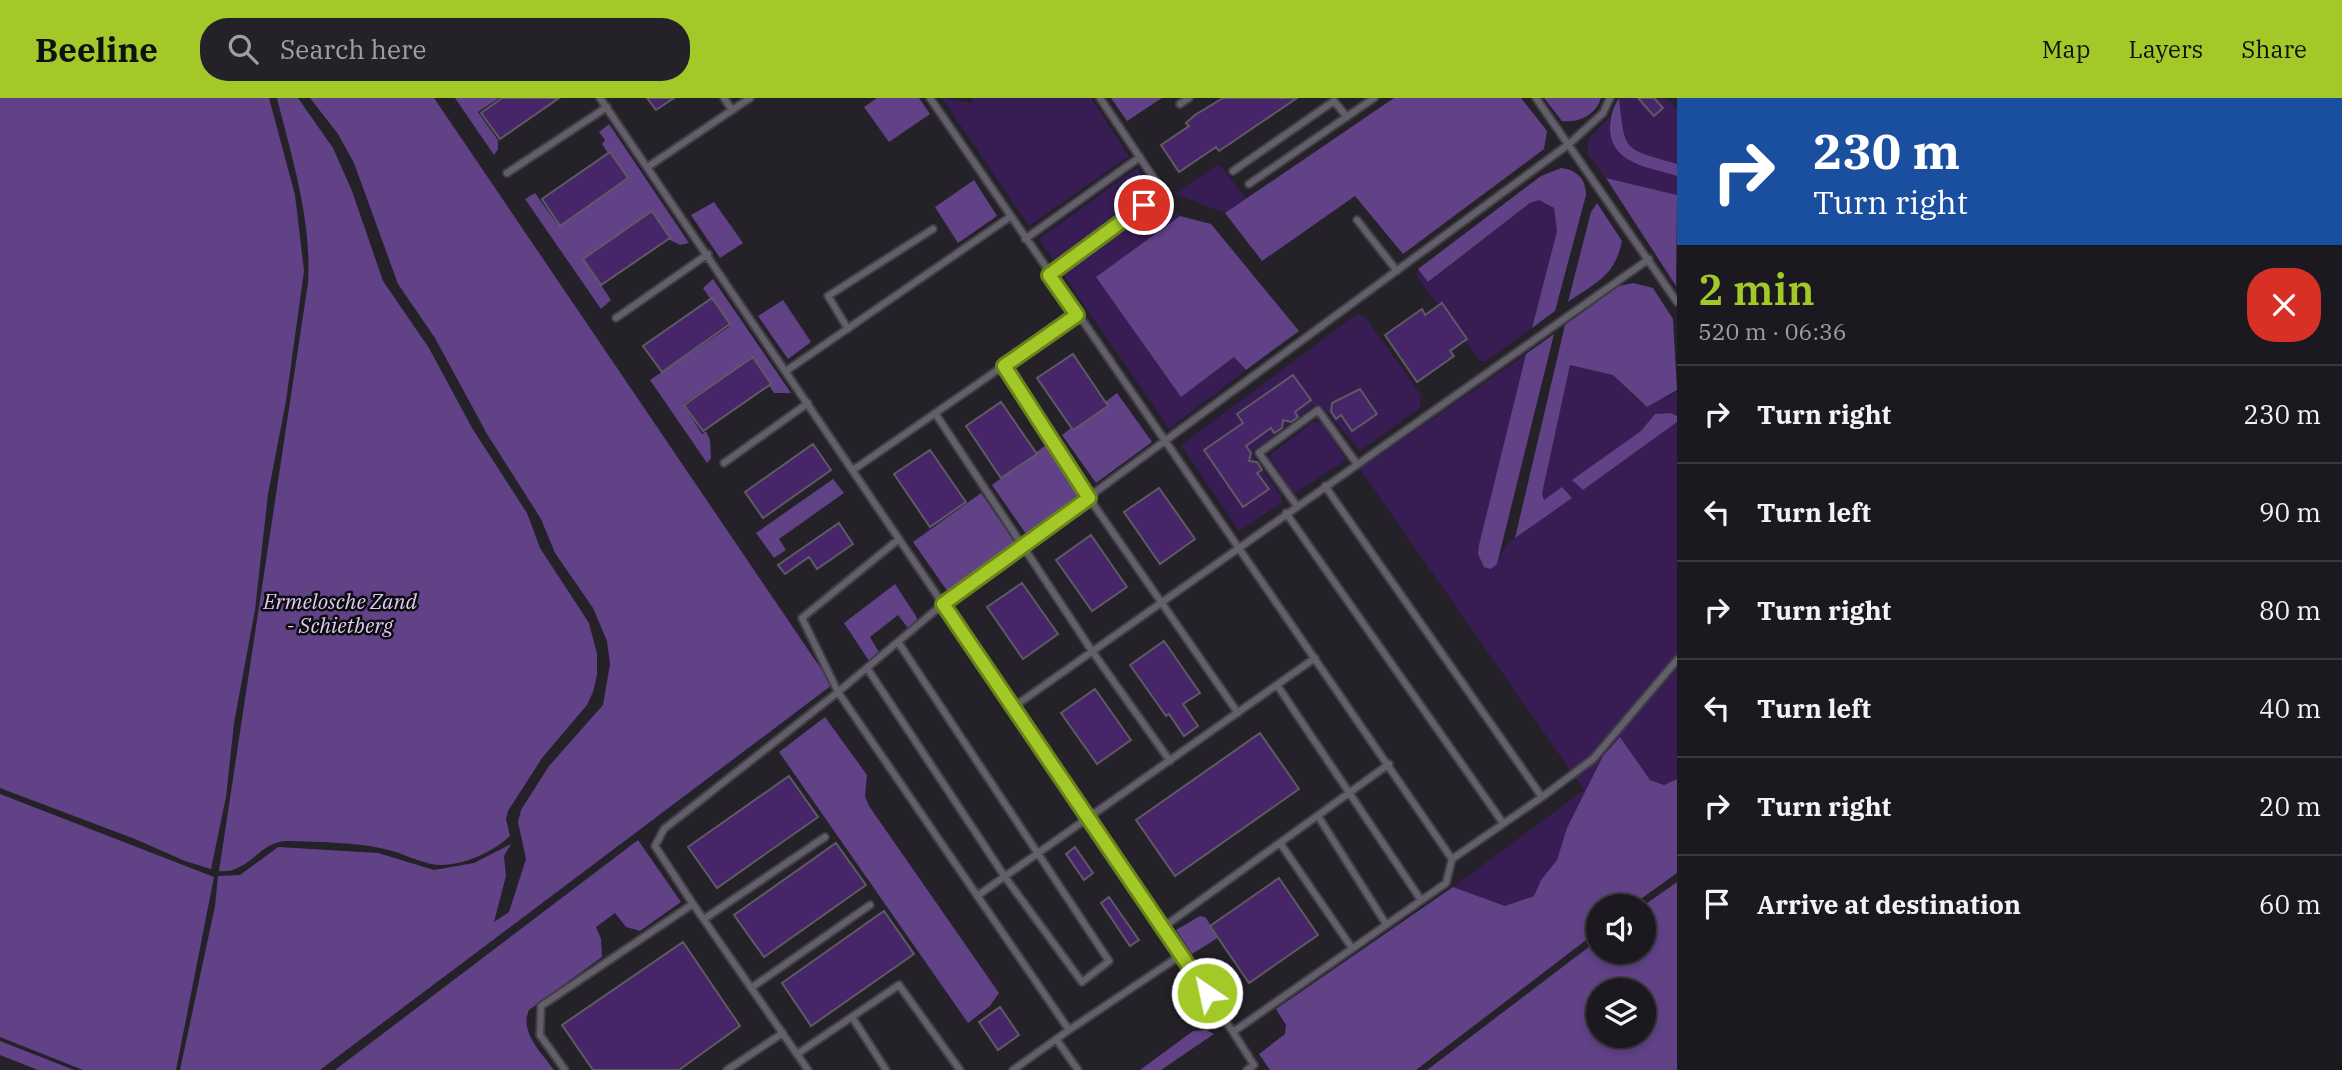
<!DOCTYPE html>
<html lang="en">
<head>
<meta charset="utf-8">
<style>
	:root { --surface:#1b191f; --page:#242228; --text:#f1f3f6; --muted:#a0a0a4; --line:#39383d; --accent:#a2c928 }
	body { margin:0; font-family:"IBM Plex Serif",serif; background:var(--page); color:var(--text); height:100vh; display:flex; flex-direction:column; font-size:26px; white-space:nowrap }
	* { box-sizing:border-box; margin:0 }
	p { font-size:23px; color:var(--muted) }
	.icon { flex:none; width:38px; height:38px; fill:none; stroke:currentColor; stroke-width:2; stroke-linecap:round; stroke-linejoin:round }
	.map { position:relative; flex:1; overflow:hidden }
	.details { display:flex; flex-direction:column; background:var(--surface); width:665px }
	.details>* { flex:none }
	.guide { background:#1a4fa0; color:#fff; overflow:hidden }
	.controls { position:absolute; left:1586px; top:796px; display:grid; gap:14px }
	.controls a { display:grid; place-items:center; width:70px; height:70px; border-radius:50%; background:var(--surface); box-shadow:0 4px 10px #0003,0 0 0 2px var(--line); font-size:35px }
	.pin { position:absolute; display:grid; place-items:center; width:60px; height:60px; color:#fff; margin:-30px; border:4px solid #fff; border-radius:50%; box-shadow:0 2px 7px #0007 }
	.me { position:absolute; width:77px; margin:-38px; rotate:326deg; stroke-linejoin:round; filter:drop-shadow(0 0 5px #0008) }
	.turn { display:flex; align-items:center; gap:24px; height:147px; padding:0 21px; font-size:32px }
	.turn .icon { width:91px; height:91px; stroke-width:2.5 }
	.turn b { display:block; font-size:49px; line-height:60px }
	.round { display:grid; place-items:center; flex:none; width:74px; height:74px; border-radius:28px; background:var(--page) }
	.head { display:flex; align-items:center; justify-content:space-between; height:119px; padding:0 21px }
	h1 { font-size:42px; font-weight:600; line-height:52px; color:var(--accent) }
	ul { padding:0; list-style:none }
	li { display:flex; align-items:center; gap:21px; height:98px; padding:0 21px; border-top:2px solid var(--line) }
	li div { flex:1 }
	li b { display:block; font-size:26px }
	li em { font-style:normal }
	header { display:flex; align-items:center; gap:42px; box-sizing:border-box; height:98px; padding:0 35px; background:var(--accent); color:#111 }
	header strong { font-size:33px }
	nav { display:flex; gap:38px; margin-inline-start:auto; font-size:24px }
	.search { width:490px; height:63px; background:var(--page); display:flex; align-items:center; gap:18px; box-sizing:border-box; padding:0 24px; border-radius:28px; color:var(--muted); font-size:26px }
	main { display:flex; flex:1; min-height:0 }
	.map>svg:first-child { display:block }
</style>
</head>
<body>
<header>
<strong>Beeline</strong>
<div class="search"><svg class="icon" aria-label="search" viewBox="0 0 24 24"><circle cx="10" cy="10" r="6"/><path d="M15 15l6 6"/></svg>Search here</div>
<nav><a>Map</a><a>Layers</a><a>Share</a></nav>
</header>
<main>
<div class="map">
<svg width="1677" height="972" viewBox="0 0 1677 972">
	<rect width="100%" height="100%" fill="#242129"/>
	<path fill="#371d53" d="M942 0 971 5 973 0H1091L1129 58 1029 128Z
		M1619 0H1667L1677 12V66C1624 50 1625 56 1619 0Z
		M1610 19C1611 68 1637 65 1677 78V97L1606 80 1587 55 1589 40Z
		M1219 66 1246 100 1225 115 1175 96Z
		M1137 70 1152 95 1054 163 1039 141Z
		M1539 102 1554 110 1557 133 1532 230 1485 264 1479 262 1417 179 1418 171 1429 184 1530 105Z
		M1159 107 1180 118 1097 179 1235 259 1246 272 1169 331 1063 176Z
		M1357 216 1366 220 1421 297 1420 310 1360 353 1324 310 1315 307 1254 352 1253 360 1281 397 1282 405 1239 433 1181 347Z
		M1526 256 1479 447 1497 466C1504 437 1549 417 1572 400L1543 403 1542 396 1570 267 1613 277 1643 307 1673 297 1677 292V318L1671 315 1655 316 1641 333 1573 382 1583 392 1677 324V681L1664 687 1650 682 1620 639 1593 677 1557 762 1541 782 1534 798 1505 808 1453 789 1584 692 1360 371Z
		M1312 324 1322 325 1346 362 1294 396 1269 358Z"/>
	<path fill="#614287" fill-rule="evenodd" d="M0 0H269L295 97 304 173 286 303 268 396 255 512 234 625 226 699 211 771 185 763 135 741 0 690Z
		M277 0H298L333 50 352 93 383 183 429 250 472 330 527 415 540 450 589 525 597 556V577L593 594 587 607 542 660 508 713 506 721 510 738C492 755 457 771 431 766 414 762 398 753 380 750 351 744 319 744 289 743 259 742 250 776 219 773L308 185C312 123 292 60 277 0Z
		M310 0H434L832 587 320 972H180L215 808 218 778 240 777 278 749 378 755 434 772 474 765 511 746 504 758 506 778 494 824 509 814 526 761 518 724 521 712 549 668 603 607 610 566 607 543 593 510 555 455 541 421 487 336 435 240 398 186 354 65 338 36Z
		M455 0H499L478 14 498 42V51L494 57Z
		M877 0H919L930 16 889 44 864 9Z
		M1111 0H1162L1127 23Z
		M1394 0H1521L1547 33 1544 51 1403 156 1355 98 1262 163 1225 115Z
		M1544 0H1601C1596 17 1579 25 1562 23Z
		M1619 0C1625 56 1624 50 1677 66V78C1649 69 1611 66 1610 31 1610 19 1613 9 1619 0Z
		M609 26 689 145 680 147 668 141 585 163 611 202 601 211 525 101 535 95 558 127 625 81 602 46 605 42 599 34Z
		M1561 70C1577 72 1586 81 1586 97L1555 213 1532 230 1557 133 1554 110 1539 102 1530 105 1428 184 1418 171 1541 78Z
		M1606 80 1677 97 1676 188Z
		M974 82 997 118 958 145 935 109Z
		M714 104 743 145 720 160 691 117Z
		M1597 105 1622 143C1614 179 1598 183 1568 204L1591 114Z
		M1180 118 1211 126 1299 233 1246 272 1234 259 1181 299 1096 179Z
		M713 181 791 295H774L751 261 683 306 702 336 706 333 710 342 711 360 707 365 650 282 729 229 703 190Z
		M1633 185 1653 190 1673 221 1677 292 1647 309 1613 277 1570 267 1542 396 1544 402 1562 389 1572 400 1515 440 1565 227 1619 188Z
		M783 202 811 244 788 261 758 218Z
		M1554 236 1497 466 1491 471 1484 469 1478 456 1479 447 1526 256Z
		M1117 295 1152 344 1096 385 1062 337Z
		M1671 315 1677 318V324L1583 392 1572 382 1641 333 1655 316Z
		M1050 344 1084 392 1026 436 992 387Z
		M833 381 844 395 779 441 786 452 774 460 756 435Z
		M981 395 1015 445 948 494 913 444Z
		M895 486 916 518 919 531 914 538 898 517 870 539 883 561 873 569 844 525Z
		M825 619 867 677 865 698 869 708 999 895 990 908 968 925 779 654Z
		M1620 639 1650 682 1664 687 1677 681V775L1631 808H1598V833L1416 972H1270L1259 956 1285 936 1286 927 1276 911 1453 789 1505 808 1534 798 1541 782 1557 762 1567 730 1603 658Z
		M0 696 214 779 176 972H83L0 939Z
		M638 742 681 804 640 833 626 829 615 815 596 829 601 841 602 859 529 912C519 934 542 955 554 972H335Z
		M1677 784V972H1427L1598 842V854H1643V808ZM1643 892V938H1598V892Z
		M1200 818 1205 819 1219 839 1192 856 1176 832Z
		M1206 932 1214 936 1161 972H1140L1193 933Z
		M0 943 74 972H38L0 957Z"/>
	<path fill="#462669" stroke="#5e5a64" stroke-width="2" d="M502 0H559L500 41 481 15Z
		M647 0H674L656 12Z
		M1223 0H1297L1219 53 1216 49 1179 74 1161 47 1189 28 1186 25 1195 17Z
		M1638 0H1654L1663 10 1654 18Z
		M610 54 628 80 560 128 542 101Z
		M652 113 670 140 601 187 583 161Z
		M712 200 730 226 662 274 643 248Z
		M1442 205 1467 241 1450 253 1454 258 1417 284 1385 237 1422 211 1425 217Z
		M1073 256 1108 308 1073 332 1037 280Z
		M753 259 771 286 703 333 684 307Z
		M1293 277 1311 302 1295 314 1298 319 1291 324 1283 322 1282 330 1274 335 1271 330 1246 348 1251 355 1249 363 1257 364 1262 372 1257 375 1269 391 1243 409 1204 352 1243 325 1237 316Z
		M1360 291 1377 316 1352 333 1341 317 1336 321 1331 313 1332 305Z
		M1001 304 1037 356 1001 380 966 328Z
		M813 346 831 372 763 420 745 394Z
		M930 352 966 404 930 429 894 376Z
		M1159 390 1195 441 1160 466 1124 414Z
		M839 425 853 446 817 471 809 459 785 476 778 467Z
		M1091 437 1127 489 1092 513 1056 462Z
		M1022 485 1058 536 1023 561 987 509Z
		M1164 543 1200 595 1183 606 1198 628 1184 638 1169 616 1166 618 1130 567Z
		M1095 591 1131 642 1097 666 1061 615Z
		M1260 635 1299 691 1175 778 1136 722Z
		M789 678 818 719 717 790 688 749Z
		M836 745 866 787 764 859 734 817Z
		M1075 749 1093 775 1084 782 1066 756Z
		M1279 780 1318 837 1249 885 1210 828Z
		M1109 799 1139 842 1130 848 1101 805Z
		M884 813 914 856 811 928 782 885Z
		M683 844 740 928 679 972H593L562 927Z
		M1000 909 1019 937 998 952 979 924Z"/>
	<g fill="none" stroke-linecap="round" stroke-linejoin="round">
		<g stroke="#413e45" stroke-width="10">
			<path id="service" d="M600 0 1233 934 1446 785 1452 761 930 0
				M724 0 732 12
				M1536 0 1677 204
				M1180 6 1189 0
				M649 68 750 0
				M1233 73 1334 3 1347 19
				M507 75 607 9
				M1249 86 1374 0
				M1357 122 1397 173
				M1025 141 1140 59
				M1049 177 1163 94 1100 0
				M616 220 708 156
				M848 231 828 198 933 131
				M1004 268 1089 400 1238 615
				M786 273 1010 119
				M935 315 1092 553 1170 663
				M724 365 808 305
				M853 372 1077 217
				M1325 388 1542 699 1452 761
				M1297 408 1259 355 1318 312 1357 366
				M1286 415 1503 725
				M867 570 1005 779 1082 884 1109 863 898 544
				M1277 587 1421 802
				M1012 610 1649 161
				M1542 699 1593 661 1677 562
				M1318 718 1386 826
				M1280 745 1352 850
				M977 798 1315 560
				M693 806 808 972
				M704 821 825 739
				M1162 830 1389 666
				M1181 857 1069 932 838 594 943 506 1569 46 1603 15 1610 0
				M751 890 870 807
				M852 919 886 972
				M1233 934 1254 967 1247 972
				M1056 941 1078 972
				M797 956 899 887 960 972
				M565 972 540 937 541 908 693 806 655 748 664 731 838 594 802 520 899 441
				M727 972 783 935
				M1013 972 1069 932"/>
		</g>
		<use href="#service" stroke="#635f6a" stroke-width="6"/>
	</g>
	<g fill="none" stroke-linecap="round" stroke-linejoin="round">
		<g stroke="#69831a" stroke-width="18">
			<path id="route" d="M1144 107 1049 177 1077 217 1004 268 1089 400 943 506 1207 895"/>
		</g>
		<use href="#route" stroke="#a2c928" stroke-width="12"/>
	</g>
	<g text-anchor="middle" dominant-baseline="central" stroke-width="5" stroke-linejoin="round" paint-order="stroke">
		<g font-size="21" font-style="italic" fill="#dbccf4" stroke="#0d0b0f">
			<text x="340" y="503">Ermelosche Zand<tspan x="340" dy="24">- Schietberg</tspan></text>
		</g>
	</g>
</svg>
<div class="controls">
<a><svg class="icon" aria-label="sound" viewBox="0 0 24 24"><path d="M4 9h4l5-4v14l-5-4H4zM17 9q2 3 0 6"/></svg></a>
<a><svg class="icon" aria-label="layers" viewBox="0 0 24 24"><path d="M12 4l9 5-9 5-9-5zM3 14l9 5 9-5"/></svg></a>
</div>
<div class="pin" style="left:1144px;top:107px;background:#d93025"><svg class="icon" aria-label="arrive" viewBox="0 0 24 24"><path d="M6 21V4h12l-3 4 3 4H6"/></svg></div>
<svg class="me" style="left:1207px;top:895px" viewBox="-20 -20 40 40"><circle r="17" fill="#a2c928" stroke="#fff" stroke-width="3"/><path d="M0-11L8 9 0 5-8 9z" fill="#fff"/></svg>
</div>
<section class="details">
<div class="guide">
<div class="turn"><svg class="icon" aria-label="right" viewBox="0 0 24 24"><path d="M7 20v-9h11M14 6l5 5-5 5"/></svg><div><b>230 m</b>Turn right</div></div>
</div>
<div class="head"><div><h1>2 min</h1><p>520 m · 06:36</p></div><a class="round" style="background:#d93025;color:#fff"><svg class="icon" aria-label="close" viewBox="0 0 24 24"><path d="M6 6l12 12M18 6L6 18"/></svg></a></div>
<ul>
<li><svg class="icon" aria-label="right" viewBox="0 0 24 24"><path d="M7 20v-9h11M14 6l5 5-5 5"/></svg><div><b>Turn right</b></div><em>230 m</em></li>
<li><svg class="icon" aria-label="left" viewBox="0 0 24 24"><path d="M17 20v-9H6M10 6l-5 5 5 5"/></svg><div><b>Turn left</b></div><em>90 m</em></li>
<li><svg class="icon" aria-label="right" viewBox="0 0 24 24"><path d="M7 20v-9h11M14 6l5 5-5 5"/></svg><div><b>Turn right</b></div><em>80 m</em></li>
<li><svg class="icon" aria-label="left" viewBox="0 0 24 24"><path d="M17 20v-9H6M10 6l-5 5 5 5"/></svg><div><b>Turn left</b></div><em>40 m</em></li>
<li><svg class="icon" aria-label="right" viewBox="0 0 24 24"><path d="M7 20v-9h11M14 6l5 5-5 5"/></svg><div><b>Turn right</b></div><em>20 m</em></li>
<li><svg class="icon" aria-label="arrive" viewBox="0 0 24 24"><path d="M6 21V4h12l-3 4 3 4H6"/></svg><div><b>Arrive at destination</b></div><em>60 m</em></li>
</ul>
</section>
</main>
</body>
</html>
